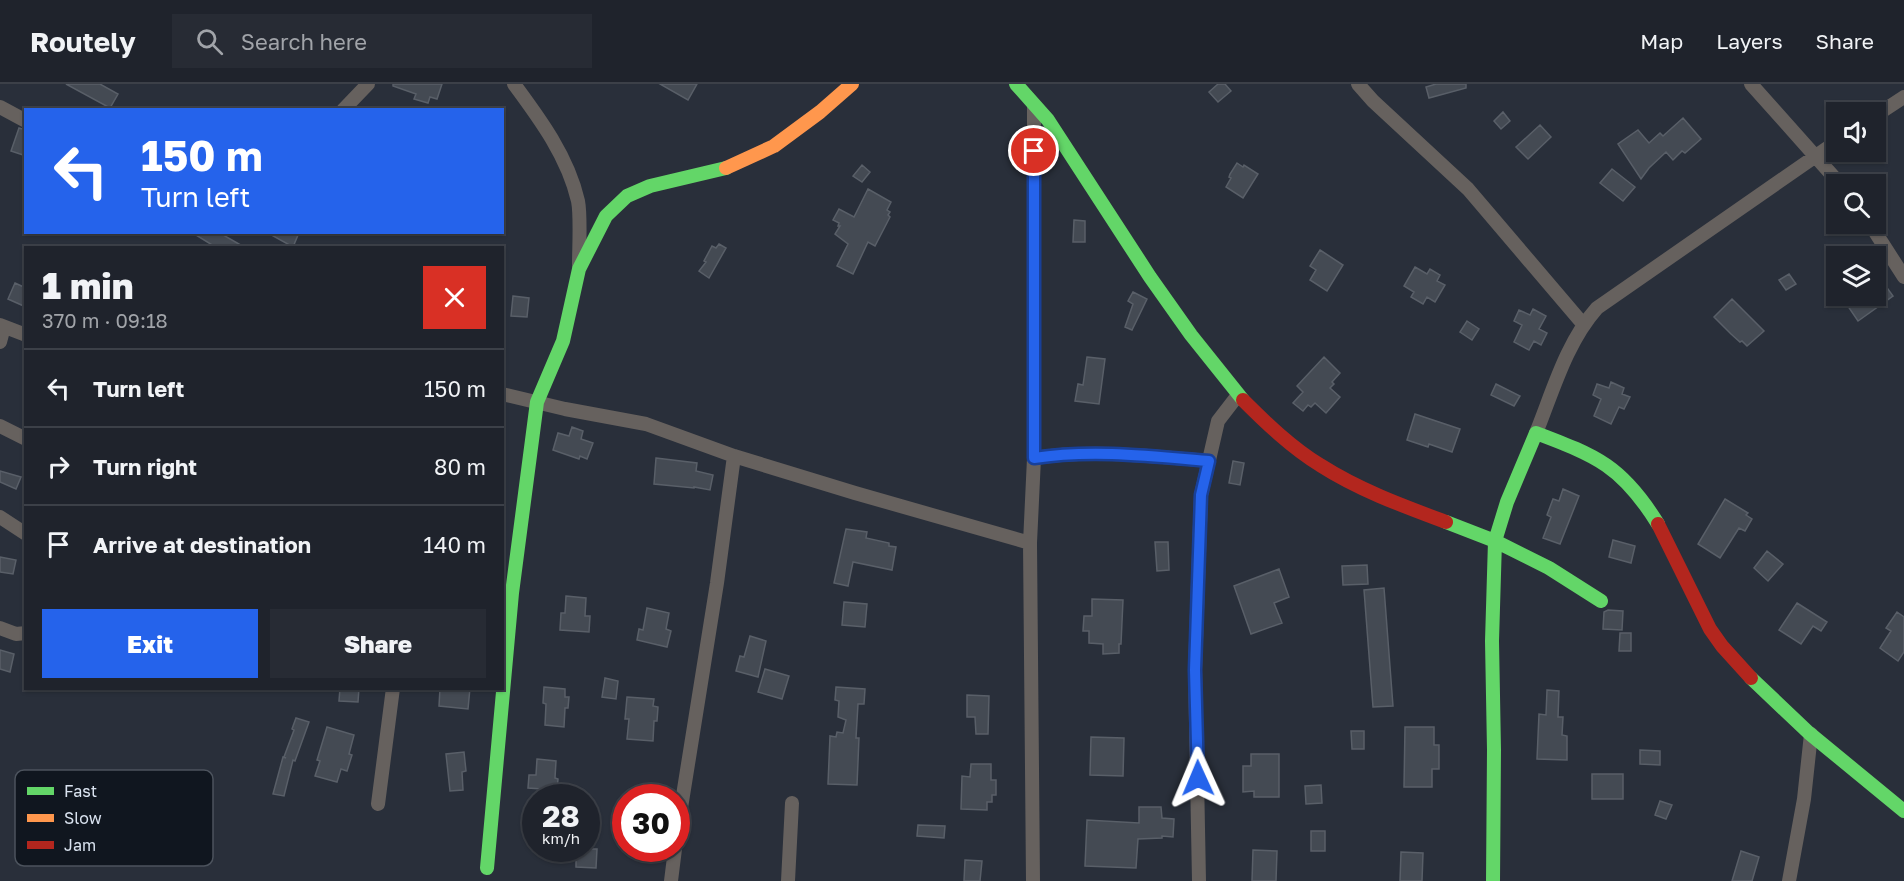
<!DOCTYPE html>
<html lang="en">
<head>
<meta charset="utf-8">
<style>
	:root { --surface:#1f232c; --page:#272b34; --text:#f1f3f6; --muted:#a1a4a9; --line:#3c4048; --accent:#2563eb }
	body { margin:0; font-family:"Golos Text",sans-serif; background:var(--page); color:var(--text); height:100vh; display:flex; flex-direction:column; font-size:22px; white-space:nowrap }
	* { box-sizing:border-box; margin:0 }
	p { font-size:20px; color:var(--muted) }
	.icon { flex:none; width:33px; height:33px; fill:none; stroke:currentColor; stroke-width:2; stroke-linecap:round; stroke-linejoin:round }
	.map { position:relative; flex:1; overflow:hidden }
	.details { position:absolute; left:24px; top:162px; width:480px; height:444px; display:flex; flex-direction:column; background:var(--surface); border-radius:0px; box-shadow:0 2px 4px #0004,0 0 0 2px var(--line) }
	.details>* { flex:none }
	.guide { position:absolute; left:24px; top:24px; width:480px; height:126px; border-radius:0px; box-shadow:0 2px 4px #0004,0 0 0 2px var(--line); background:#2563eb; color:#fff; overflow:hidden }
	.buttons { position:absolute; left:1826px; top:18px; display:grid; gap:12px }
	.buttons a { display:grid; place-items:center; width:60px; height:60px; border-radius:0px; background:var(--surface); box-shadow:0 2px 4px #0004,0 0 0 2px var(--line); font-size:30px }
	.speed { position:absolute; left:522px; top:700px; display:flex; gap:12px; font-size:30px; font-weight:700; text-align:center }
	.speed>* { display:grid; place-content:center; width:78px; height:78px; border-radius:50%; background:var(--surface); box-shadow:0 2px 4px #0004,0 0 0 2px var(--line); line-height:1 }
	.speed small { font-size:15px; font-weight:400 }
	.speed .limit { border:9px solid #d22; background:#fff; color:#111 }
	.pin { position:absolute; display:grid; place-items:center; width:51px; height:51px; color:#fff; margin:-26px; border:3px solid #fff; border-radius:50%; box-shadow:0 2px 6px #0007 }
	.me { position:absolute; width:66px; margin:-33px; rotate:359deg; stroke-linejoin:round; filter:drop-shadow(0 0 4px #0008) }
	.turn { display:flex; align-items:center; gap:21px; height:126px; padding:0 18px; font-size:27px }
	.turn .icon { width:78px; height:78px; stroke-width:2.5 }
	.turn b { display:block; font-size:42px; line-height:51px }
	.round { display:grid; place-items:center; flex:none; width:63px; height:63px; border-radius:0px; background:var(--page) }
	.summary { display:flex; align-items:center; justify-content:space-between; height:102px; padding:0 18px }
	h1 { font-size:36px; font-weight:800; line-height:45px }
	.action { display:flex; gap:12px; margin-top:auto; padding:12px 18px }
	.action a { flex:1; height:69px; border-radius:0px; background:var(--accent); color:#fff; font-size:24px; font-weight:800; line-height:69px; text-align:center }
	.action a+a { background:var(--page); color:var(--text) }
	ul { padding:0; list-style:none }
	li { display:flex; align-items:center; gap:18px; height:78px; padding:0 18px; border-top:2px solid var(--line) }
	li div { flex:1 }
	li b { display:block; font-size:22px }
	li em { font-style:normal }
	header { display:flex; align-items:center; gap:36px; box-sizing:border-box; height:84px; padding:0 30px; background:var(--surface); border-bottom:2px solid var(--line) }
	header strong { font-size:28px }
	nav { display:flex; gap:33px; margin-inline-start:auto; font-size:21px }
	.search { width:420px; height:54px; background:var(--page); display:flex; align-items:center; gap:15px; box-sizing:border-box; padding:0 21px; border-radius:0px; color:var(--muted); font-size:22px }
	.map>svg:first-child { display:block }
</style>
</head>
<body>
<header>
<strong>Routely</strong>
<div class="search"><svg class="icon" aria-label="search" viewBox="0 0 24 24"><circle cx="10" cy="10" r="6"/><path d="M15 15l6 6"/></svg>Search here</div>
<nav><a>Map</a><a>Layers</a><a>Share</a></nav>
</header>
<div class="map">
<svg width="1904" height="797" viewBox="0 0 1904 797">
	<rect width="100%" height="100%" fill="#292f3a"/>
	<path fill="#444a53" stroke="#595f68" stroke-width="1.5" d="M66 0H100L118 10 110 24Z
		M393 0H442L437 15 430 13 428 19 414 15 416 10 393 2Z
		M660 0H697L688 16Z
		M1218 0H1225L1231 7 1218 18 1209 8Z
		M1436 0H1466V4L1429 14 1426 3Z
		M1503 28 1510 37 1501 45 1494 37Z
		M1683 34 1701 55 1685 69 1682 67 1673 76 1666 68 1649 84 1641 95 1618 60 1638 46 1649 59 1660 49 1663 52Z
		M1540 41 1551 53 1528 75 1516 63Z
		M19 44 26 46V72L11 67Z
		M1237 79 1243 83 1244 81 1258 90 1243 114 1226 103 1231 94 1229 93 1230 90Z
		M862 81 870 88 862 98 853 92Z
		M1612 85 1635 103 1623 117 1600 99Z
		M868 105 891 118 887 126 890 128 888 131 890 133 875 162 868 158 853 190 837 182 848 160 835 150 840 142H838L839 139 833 136 839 125 854 133Z
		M1074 136 1085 137V158H1073Z
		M191 148H218L246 164H217Z
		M266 148H292L298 151 293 163Z
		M719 160 726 164 709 194 699 187 706 178 704 177 712 162 716 164Z
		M1320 166 1343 181 1327 207 1310 196 1316 186 1310 182Z
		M1415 183 1427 190 1430 185 1440 191 1437 197 1445 201 1435 218 1427 213 1423 220 1411 213 1414 208 1404 202Z
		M1789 190 1796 200 1786 206 1779 196Z
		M15 199 26 204V223L8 215Z
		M1885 201 1893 212 1858 237 1841 212H1875V208Z
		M1133 208 1147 215 1132 246 1125 243 1133 220 1128 217Z
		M513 212 529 214 527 233 511 232Z
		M1732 215 1764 247 1747 262 1742 257 1740 258 1731 250 1714 233Z
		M1533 225 1546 232 1539 245 1547 249 1541 261 1534 257 1529 266 1514 258 1522 241 1514 237 1519 226 1530 231Z
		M1467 237 1479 245 1472 256 1460 248Z
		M1087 273 1105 275 1099 320 1075 317 1078 300 1083 301Z
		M1324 273 1340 289 1332 298 1334 300 1330 304 1340 313 1326 329 1315 319 1311 323 1308 321 1303 327 1293 319 1303 308 1297 302Z
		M1611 298 1624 304 1622 310 1630 313 1624 325 1619 323 1611 340 1594 332 1601 315 1593 311 1597 300 1609 304Z
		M1496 300 1520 312 1514 322 1491 311Z
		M1415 330 1460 345 1452 368 1429 360 1428 363 1407 356Z
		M572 343 583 347 581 355 593 359 587 375 580 372 579 375 553 366 558 349 569 352Z
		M656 374 697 379 696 387 713 391 710 406 694 403V404L654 400Z
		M1233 377 1244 379 1240 401 1229 399Z
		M0 387 21 393 16 405 0 398Z
		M1563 405 1579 412 1560 460 1543 454 1551 433 1547 431 1553 415 1559 417Z
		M1725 415 1748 429 1746 431 1752 435 1745 447 1739 444 1720 474 1698 460Z
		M846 445 867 448 866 454 889 459V462L896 463 892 486 853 478 848 502 834 499Z
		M1613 456 1635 462 1631 479 1609 473Z
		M1155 458H1168L1169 486 1157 487Z
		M1767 467 1783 480 1768 497 1754 484Z
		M0 473 16 476 13 490 0 488Z
		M1367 481 1368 500 1343 501 1342 482Z
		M1279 485 1289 513 1274 519 1282 539 1251 550 1234 502Z
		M1384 504 1393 622 1373 623 1364 506Z
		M566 512 586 514 585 532H590L589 548 560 546 561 529H565Z
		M1092 515 1123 516 1121 560H1119V569L1103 570V560L1089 559V547H1083L1084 532H1092Z
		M844 518 867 520 865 543 842 541Z
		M1797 519 1827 538 1821 547 1813 542 1801 560 1779 546Z
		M647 524 669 529 666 545 671 547 667 563 637 556 639 545 643 546Z
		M1608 526 1623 527 1622 546 1603 545 1604 528Z
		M1897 528 1904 533V568L1898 577 1880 564 1891 547 1886 544Z
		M1620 549H1631V567H1619Z
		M750 552 766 557 758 593 736 587 740 572 744 573Z
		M0 566 14 570 10 588 0 585Z
		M765 585 789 592 782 615 758 608Z
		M605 594 618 597 616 615 602 613Z
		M544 603 565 605V613H569L568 624H565L564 643 545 641 546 620 543 619Z
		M836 603 865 605 864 620H858L856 654H859L857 701 828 700 830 652 836 653 837 648 843 649 846 636 838 633 839 617 835 616Z
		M340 604H359L358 618 339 617Z
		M440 604H470L468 625 439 622Z
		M1547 606 1559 607 1558 633H1563L1562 651 1567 652V676L1537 675 1539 630 1546 631Z
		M967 611 989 612 988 650H976L975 633H967Z
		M627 613 654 615 653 622 658 623 657 637H654L653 657 627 655 629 635H625Z
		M296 634 309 638 295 677 293 676 284 712 273 710 283 673 286 674 284 673 294 646 292 645Z
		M327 643 354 651 349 670 352 671 347 687 341 685 337 698 315 692 320 677 317 676Z
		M1405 643H1434V661H1439V685H1432V703H1404Z
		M1351 647H1364V665H1352Z
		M1091 653 1124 654 1123 692 1090 691Z
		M1640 666 1660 667V681L1640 680Z
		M464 668 466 687 462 688 463 706 450 707 446 670Z
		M1251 670H1279V713H1254V707L1243 708V682H1251Z
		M537 675 556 677 555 694 558 695 557 706 528 704 529 691H536Z
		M971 680H991V696H996V711H992V718H987V726L961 725 962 692 970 693Z
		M1592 690H1623V715H1592Z
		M1321 701 1322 719 1306 720 1305 702Z
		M1660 717 1672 721 1666 735 1655 731Z
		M1139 723H1161L1162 734 1174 735 1173 753 1162 752V754L1138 755 1136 784 1085 782 1087 736 1139 739Z
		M918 741 945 742 944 754 917 752Z
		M1311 747H1325V767H1311Z
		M576 765H597L596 784 576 783Z
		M1253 766 1277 767 1276 797H1252Z
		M1741 767 1759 773 1752 797H1732Z
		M1401 768 1423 769 1422 797H1400Z
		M965 776 982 777 980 797H964Z"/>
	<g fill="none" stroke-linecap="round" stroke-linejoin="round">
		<path stroke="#66615e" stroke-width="14" d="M514 0C540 35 568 73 578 117 581 132 579 164 579 181
			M1358 0 1373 17 1468 105 1583 240
			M1751 0 1840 100
			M0 23 26 37
			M343 26 368 0
			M1875 32 1904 13
			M1870 140 1904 193
			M0 241 26 251
			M0 258 4 243
			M502 310 565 325 646 340 734 372 855 409 1030 459
			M0 342 26 355
			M1536 349C1553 307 1566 259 1597 224L1836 58
			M1034 374C1091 365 1151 372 1209 377
			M0 433 26 450
			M0 544 16 550 26 549
			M378 720 393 604
			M676 755 717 499 734 372
			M671 797 675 765
			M788 797 792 719
			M1033 797 1030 459 1034 374V21
			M1199 797 1195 586 1201 411 1218 337 1238 311
			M1789 797 1804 715 1811 650"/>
		<path stroke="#63d668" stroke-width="14" d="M1016 0 1048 36 1150 193 1191 251 1243 316
			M1446 438 1495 457 1549 484 1601 517
			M1751 594 1809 649 1904 727
			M487 784 512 509 537 318 563 257 579 185 606 132 627 112 650 102 726 84
			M1493 797 1494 666 1492 557 1495 457 1507 418 1536 349C1597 372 1622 382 1658 440"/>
		<path stroke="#ff974d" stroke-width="14" d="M726 84 774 62 820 28 852 0"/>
		<path stroke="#b3261e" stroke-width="14" d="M1243 316C1266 339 1292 364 1320 381 1359 406 1403 422 1446 438
			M1658 440 1710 545 1722 562 1751 594"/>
	</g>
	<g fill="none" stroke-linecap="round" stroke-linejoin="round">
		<g stroke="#184099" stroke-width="15">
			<path id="route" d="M1034 67V374C1091 365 1151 372 1209 377L1201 411 1195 586 1198 694"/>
		</g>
		<use href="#route" stroke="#2563eb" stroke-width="10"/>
	</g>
	<rect x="15" y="686" width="198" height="96" rx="9" fill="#10161f" stroke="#4c535d" stroke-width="1.5"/>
	<rect x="27" y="703" width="27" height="8" fill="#63d668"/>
	<rect x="27" y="730" width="27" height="8" fill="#ff974d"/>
	<rect x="27" y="757" width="27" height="8" fill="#b3261e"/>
	<g font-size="16" fill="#d9e2ef">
		<text x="64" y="713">Fast</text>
		<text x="64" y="740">Slow</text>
		<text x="64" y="767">Jam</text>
	</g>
</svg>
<div class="buttons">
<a><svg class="icon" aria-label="sound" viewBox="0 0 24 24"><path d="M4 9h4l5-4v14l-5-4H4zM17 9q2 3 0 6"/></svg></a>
<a><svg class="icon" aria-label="search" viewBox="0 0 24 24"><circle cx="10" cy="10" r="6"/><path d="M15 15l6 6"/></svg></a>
<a><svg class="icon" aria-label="layers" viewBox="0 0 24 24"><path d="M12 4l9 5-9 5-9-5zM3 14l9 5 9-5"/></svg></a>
</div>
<div class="speed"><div>28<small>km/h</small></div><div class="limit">30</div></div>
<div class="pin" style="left:1034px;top:67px;background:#d93025"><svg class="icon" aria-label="arrive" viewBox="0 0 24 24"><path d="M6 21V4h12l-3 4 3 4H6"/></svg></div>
<svg class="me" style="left:1198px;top:694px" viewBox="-20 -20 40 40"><path d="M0-17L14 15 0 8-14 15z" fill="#2563eb" stroke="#fff" stroke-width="4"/></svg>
<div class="guide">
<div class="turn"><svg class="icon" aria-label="left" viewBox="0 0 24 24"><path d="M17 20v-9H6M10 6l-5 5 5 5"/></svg><div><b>150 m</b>Turn left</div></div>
</div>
<section class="details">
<div class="summary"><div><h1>1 min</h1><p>370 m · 09:18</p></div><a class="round" style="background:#d93025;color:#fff"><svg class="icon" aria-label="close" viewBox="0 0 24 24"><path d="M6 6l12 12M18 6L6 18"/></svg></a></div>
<ul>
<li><svg class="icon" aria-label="left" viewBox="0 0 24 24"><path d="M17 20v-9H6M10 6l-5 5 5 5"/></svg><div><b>Turn left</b></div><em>150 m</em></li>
<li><svg class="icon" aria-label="right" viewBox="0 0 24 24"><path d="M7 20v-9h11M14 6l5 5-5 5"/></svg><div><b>Turn right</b></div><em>80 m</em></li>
<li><svg class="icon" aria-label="arrive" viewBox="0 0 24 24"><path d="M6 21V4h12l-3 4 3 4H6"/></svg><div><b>Arrive at destination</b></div><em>140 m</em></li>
</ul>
<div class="action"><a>Exit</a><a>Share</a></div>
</section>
</div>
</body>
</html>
